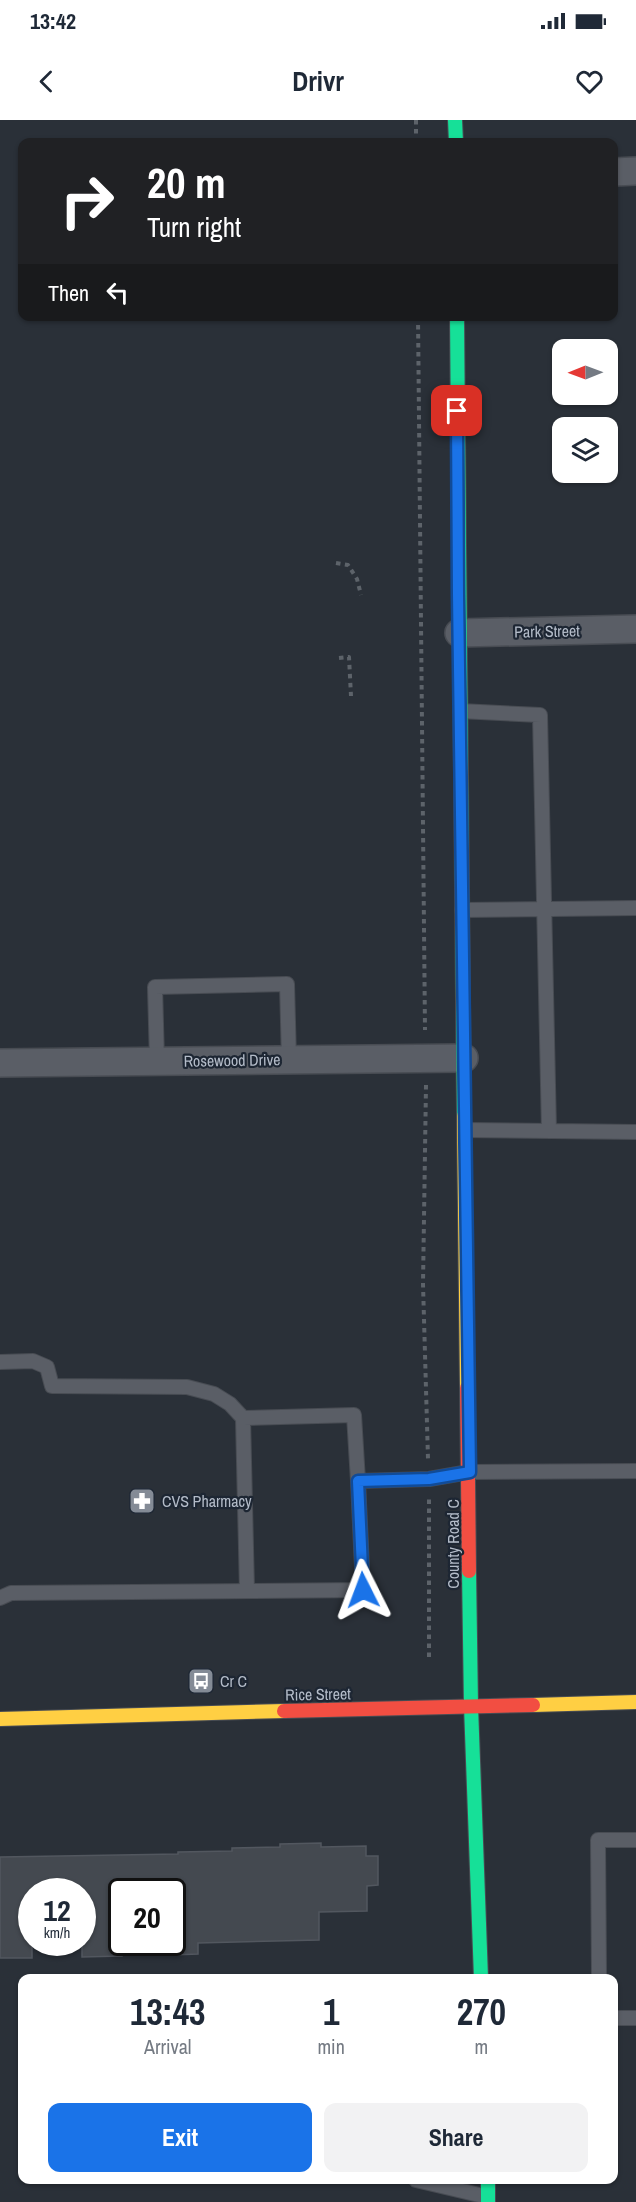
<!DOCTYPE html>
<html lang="en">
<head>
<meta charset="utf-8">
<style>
	:root { --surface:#fff; --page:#f2f2f3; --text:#1f2937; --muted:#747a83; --accent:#1a73e8 }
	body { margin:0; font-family:"Archivo Narrow",sans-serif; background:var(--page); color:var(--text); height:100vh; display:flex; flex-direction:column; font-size:22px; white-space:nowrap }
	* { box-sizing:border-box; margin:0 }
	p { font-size:20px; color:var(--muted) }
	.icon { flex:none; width:33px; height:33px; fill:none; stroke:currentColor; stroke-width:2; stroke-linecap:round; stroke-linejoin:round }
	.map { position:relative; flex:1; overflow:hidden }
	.drawer { position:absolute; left:18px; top:1854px; width:600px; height:210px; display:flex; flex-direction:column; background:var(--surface); border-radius:12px; box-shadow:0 2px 4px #0004 }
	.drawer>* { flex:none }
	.top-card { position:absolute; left:18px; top:18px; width:600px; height:183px; border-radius:12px; box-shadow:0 2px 4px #0004; background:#202124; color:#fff; overflow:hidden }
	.needle { width:39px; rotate:269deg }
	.tools { position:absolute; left:552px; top:219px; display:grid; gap:12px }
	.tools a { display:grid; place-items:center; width:66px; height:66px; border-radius:12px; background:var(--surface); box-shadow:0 2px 4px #0004; font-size:30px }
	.speed { position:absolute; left:18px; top:1758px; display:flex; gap:12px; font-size:30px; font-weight:700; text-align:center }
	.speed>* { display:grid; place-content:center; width:78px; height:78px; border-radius:50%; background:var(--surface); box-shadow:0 2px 4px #0004; line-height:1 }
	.speed small { font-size:15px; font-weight:400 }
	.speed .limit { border:3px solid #111; border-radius:9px; background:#fff; color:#111 }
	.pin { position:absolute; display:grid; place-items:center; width:51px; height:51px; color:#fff; margin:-26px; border-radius:12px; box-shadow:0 3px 9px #0006 }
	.me { position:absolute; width:66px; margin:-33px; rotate:357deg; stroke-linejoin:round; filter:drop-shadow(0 0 4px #0008) }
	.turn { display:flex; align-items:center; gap:21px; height:126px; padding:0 30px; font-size:27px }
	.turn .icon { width:78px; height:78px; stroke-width:2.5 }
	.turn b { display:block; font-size:42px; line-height:51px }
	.then { display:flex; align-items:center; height:57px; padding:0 30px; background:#0003; gap:12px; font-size:22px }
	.eta { display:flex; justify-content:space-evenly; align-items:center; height:102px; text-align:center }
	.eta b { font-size:36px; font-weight:700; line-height:42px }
	.button { display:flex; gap:12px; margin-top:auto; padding:12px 30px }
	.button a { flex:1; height:69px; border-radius:12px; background:var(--accent); color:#fff; font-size:24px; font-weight:700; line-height:69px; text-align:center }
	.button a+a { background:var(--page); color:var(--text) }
	.status { display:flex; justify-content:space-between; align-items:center; height:42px; padding:0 30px; background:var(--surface); direction:ltr }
	.status svg { height:16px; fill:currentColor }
	header { display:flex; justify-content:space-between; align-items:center; height:78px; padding:0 30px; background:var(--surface); font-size:27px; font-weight:700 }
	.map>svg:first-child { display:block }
</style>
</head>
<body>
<div class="status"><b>13:42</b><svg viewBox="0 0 49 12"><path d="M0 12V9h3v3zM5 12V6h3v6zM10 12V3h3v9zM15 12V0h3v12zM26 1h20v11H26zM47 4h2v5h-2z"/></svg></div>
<header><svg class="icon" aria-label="back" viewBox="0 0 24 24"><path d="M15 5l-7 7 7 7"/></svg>Drivr<svg class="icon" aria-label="heart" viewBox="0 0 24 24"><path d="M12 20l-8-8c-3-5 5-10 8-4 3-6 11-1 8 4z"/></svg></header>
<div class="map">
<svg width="636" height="2082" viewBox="0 0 636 2082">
	<rect width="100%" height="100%" fill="#2a3038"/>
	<path fill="#444950" stroke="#52575f" stroke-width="1.5" d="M321 1723V1727L366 1726V1736H378V1765L367 1766V1791L319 1792V1820L198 1823V1834L172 1835V1772H122V1836L82 1837V1772H32V1838H0V1737L178 1734V1732L232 1731V1728L280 1727V1724Z"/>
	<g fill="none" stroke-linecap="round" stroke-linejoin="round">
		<g stroke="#484c53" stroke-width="16">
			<path id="lane" d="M460 591 540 595 549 1011
				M462 790 636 788
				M157 941 155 867 287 864 289 940
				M465 1010 636 1012
				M0 1242 33 1241 47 1247 52 1266 187 1267 214 1274 230 1284 243 1298
				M247 1471 243 1298 354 1295 358 1361
				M0 1478 11 1473 363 1470 358 1361 429 1359 469 1352 636 1351
				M599 1858 598 1720H636
				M614 1898H636
				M416 2060 488 2077"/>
		</g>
		<g stroke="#484c53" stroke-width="30">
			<path id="street" d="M614 52 636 51
				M459 513 636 509
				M0 943 464 938"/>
		</g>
		<g stroke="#484c53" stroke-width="16">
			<path id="fast" d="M455 0 456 22
				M457 196 464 996
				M469 1451 471 1586 481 1858
				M488 2060V2082"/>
		</g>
		<g stroke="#484c53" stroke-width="16">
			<path id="slow" d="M464 996 467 1268
				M533 1585 636 1582
				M0 1599 284 1591"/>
		</g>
		<g stroke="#484c53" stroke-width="16">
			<path id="jam" d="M467 1268 469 1451
				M284 1591 533 1585"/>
		</g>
		<path stroke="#5d636a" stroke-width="4" stroke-dasharray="4.5 4.5" stroke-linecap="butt" d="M416 0V22
			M418 196 425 910
			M336 443 348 445 357 459 361 475
			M339 538 349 537 351 576
			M426 965 423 1164 428 1339
			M429 1537V1379"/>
		<use href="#lane" stroke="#5a5e66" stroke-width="14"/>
		<use href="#street" stroke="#5a5e66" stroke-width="27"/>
		<use href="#fast" stroke="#16e098" stroke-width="14"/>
		<use href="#slow" stroke="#ffcf43" stroke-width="14"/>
		<use href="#jam" stroke="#f24e42" stroke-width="14"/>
	</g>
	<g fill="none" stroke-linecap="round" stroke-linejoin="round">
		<g stroke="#114b97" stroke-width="15">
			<path id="route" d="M363 1470 358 1361 429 1359 470 1352 458 474 457 291"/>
		</g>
		<use href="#route" stroke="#1a73e8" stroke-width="10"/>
	</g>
	<defs>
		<g id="pharmacy-square" transform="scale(1.35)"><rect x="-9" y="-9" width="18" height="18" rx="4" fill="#848b96" stroke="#1d2633"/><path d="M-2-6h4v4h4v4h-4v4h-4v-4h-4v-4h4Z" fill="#fff"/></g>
		<g id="bus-square" transform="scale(1.35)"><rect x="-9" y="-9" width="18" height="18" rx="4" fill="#848b96" stroke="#1d2633"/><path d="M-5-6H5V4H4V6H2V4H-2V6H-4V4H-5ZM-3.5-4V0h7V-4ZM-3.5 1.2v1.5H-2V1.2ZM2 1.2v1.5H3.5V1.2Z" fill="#fff"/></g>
	</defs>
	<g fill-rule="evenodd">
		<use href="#pharmacy-square" x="142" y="1381"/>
		<use href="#bus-square" x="201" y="1561"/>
	</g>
	<g text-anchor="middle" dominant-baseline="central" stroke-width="4.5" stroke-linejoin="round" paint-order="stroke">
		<g font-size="16" fill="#b4bcc9" stroke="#1d2633">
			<text transform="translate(547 511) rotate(-1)">Park Street</text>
			<text transform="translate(232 940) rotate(-1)">Rosewood Drive</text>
			<text transform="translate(453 1424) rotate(-90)">County Road C</text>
			<text transform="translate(318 1574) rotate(-1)">Rice Street</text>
		</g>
		<g font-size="16" fill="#b4bcc9" stroke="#1d2633" text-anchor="start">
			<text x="162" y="1381">CVS Pharmacy</text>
			<text x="220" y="1561">Cr C</text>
		</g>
	</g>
</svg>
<div class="tools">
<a><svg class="needle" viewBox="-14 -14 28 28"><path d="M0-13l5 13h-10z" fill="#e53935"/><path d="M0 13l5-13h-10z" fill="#747a83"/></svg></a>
<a><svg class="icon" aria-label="layers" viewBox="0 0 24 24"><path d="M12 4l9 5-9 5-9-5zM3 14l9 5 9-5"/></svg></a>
</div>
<div class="speed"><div>12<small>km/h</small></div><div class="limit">20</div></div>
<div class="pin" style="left:457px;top:291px;background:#d93025"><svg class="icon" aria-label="arrive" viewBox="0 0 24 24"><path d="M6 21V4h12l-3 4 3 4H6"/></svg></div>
<svg class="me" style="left:363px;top:1470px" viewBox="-20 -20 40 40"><path d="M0-17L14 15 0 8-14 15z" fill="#1a73e8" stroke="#fff" stroke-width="4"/></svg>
<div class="top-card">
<div class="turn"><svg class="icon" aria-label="right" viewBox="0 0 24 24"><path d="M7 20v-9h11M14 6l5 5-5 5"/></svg><div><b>20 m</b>Turn right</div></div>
<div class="then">Then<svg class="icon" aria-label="left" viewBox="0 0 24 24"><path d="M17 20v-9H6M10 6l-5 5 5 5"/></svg></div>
</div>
<section class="drawer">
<div class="eta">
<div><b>13:43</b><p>Arrival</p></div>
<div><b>1</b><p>min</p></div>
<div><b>270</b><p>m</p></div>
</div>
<div class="button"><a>Exit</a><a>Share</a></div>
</section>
</div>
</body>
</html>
